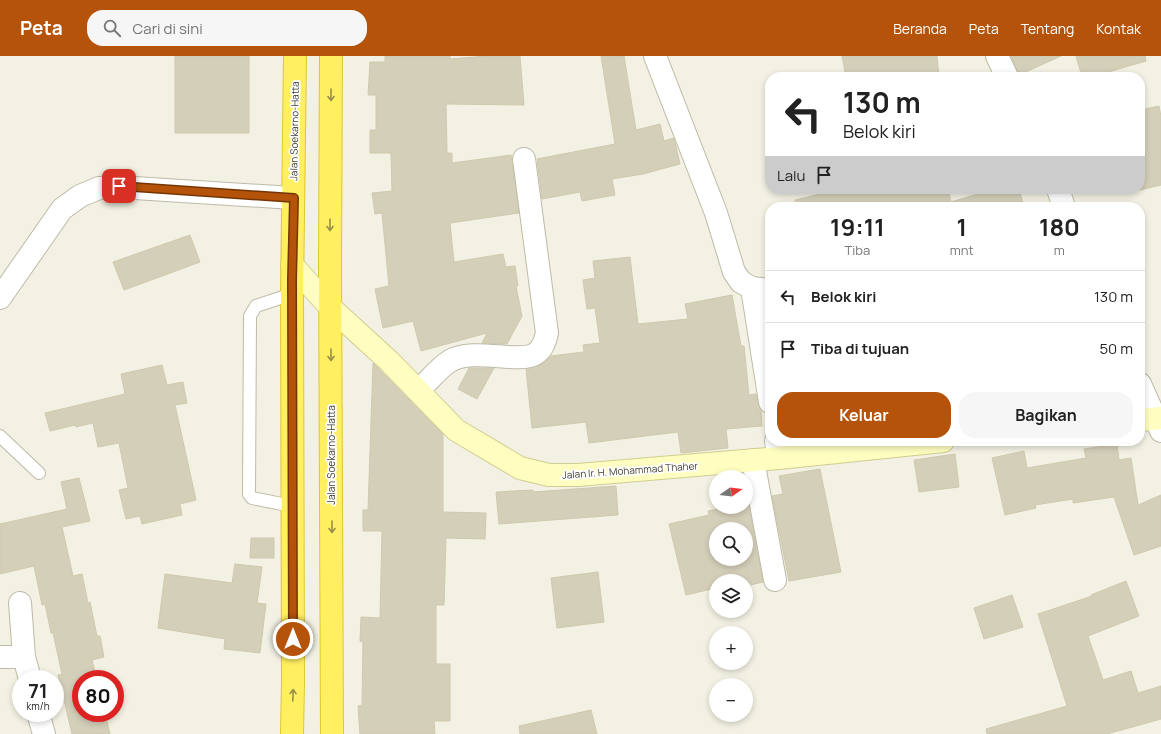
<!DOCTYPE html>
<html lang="id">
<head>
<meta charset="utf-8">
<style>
	:root { --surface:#fff; --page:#f6f6f6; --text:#222; --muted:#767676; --line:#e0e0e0; --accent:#b45309 }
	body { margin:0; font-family:Manrope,sans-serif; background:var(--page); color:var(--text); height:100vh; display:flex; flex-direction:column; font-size:15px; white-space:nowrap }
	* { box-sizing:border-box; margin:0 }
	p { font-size:13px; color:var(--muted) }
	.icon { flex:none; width:22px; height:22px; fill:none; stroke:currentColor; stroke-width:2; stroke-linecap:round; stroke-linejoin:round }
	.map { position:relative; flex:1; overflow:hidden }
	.drawer { position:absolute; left:765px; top:146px; width:380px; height:244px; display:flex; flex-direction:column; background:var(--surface); border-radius:16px; box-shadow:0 2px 6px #0003 }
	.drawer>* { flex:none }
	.hud { position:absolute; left:765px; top:16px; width:380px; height:122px; border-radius:16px; box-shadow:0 2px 6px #0003; background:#fff; color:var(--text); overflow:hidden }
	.needle { width:26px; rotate:76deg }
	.tools { position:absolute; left:709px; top:414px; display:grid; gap:8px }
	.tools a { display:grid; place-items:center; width:44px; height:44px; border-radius:50%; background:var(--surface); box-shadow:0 2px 6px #0003; font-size:20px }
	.speed { position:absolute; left:12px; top:614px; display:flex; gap:8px; font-size:20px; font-weight:700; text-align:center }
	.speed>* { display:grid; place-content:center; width:52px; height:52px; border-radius:50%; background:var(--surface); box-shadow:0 2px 6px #0003; line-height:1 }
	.speed small { font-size:10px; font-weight:400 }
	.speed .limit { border:6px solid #d22; background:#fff; color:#111 }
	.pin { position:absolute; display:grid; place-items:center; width:34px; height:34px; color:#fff; margin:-17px; border-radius:8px; box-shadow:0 2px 6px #0006 }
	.me { position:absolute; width:44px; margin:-22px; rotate:0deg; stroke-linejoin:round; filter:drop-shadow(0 0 3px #0008) }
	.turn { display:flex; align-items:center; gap:14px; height:84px; padding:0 12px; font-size:18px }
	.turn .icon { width:52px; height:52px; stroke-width:2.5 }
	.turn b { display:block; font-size:28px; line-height:34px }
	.then { display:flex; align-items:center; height:38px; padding:0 12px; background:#0003; gap:8px; font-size:15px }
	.eta { display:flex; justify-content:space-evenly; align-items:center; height:68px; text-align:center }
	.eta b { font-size:24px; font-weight:700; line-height:28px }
	.action { display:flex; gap:8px; margin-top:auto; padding:8px 12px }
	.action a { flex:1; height:46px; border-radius:16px; background:var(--accent); color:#fff; font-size:16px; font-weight:700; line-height:46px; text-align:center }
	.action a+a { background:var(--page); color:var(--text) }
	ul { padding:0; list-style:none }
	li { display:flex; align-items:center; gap:12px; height:52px; padding:0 12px; border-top:1px solid var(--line) }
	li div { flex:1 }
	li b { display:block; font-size:15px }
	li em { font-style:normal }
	header { display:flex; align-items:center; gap:24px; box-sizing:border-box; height:56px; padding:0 20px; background:var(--accent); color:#fff }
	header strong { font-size:19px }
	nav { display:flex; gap:22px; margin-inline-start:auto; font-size:14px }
	.search { width:280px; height:36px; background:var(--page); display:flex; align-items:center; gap:10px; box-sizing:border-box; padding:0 14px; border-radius:16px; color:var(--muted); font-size:15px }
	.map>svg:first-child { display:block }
</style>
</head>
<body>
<header>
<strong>Peta</strong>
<div class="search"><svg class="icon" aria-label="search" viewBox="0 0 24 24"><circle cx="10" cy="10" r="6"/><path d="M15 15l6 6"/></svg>Cari di sini</div>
<nav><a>Beranda</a><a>Peta</a><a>Tentang</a><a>Kontak</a></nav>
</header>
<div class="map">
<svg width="1161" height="678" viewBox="0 0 1161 678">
	<rect width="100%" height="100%" fill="#f2f1e3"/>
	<path fill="#d4cfb9" stroke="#cfc9ac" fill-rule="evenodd" d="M175 0H249V77H175Z
		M385 0H450V3L487 0H520L524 49 446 48 447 97H452V107L511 99 519 157 450 167 454 206 503 198 506 211 515 210 518 230H516L522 260 507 288 482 287 487 277 421 295 413 265 383 272 375 233 389 230 382 157 375 158 372 137 392 135 391 97H370V74H376V39H368L370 6H385Z
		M601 0H624L636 74 660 68 664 85 674 82 680 108 643 118 612 123 615 139 582 145 580 136 542 143 537 103 615 88Z
		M842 0H937L939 21H846Z
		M1011 0H1061L1019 19Z
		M1076 0H1145L1146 5 1091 21H1082Z
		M1159 50 1161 60V129L1140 134V54Z
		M841 133H948L951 146 994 133H1019L1024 151H796L795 144Z
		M190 179 200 206 124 234 113 206Z
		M630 201 638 268 688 263 685 248 732 239 741 290H744L749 339 756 338 761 354 762 370 726 373 728 392 681 397 678 376 589 387 586 366 532 372 526 313 542 308 551 300 584 296 583 289 600 287 595 252 587 253 583 224 595 222 593 205Z
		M373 307 443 378V456L486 457 485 483 446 482 444 549H436V608H450V665H434L435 678H360L358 650 362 649 363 586 360 585 361 561 380 562 382 475H363V454H368Z
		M162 309 167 329 183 326 187 347 175 349 196 444 180 448 182 459 142 468 140 460 126 463 119 434 128 432 119 387 98 391 93 367 76 371 75 369 50 375 45 357 125 338 121 318Z
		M469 312H494L477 343 458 333Z
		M1117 388 1119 404 1131 402 1138 449 1161 439V490L1134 499 1114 441 1073 447V443L1035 449 1036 452 1005 459 992 402 1024 395 1027 412 1086 402 1084 393Z
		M955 398 959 431 919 436 914 404Z
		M820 413 841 516 789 525 772 440 783 438 779 420Z
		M79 422 90 465 62 471 73 520 82 518 88 547 90 546 97 580H100L104 601 92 604 97 623H81V657H105L110 678H72L58 619 62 618 53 577H51L45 548 42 549 34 510 0 518V468L67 453 61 426Z
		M616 430 618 459 499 468 496 436 533 434V436Z
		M748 446 763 526 746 530V525H716V532L686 539 669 468 709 459 708 455 727 451H746V447ZM716 473H746V503H716Z
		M251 482H274V502H250Z
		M235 508 262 511 257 547 266 548 260 597 224 593 225 583 158 572 165 518 232 527Z
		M598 516 604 566 557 572 551 522Z
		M1126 525 1139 560 1088 580 1103 624 1131 615 1138 637 1161 630V663L1107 678H987L986 673 1067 650 1038 558 1092 540 1091 539Z
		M1012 539 1023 571 984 583 974 552Z
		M591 654 597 678H520L519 670Z"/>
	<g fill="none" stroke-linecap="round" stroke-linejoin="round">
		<g stroke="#bdbba6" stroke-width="14">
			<path id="lane" d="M292 238 256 250 250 260 249 438 252 442 292 450
				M0 380 39 417"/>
		</g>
		<g stroke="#bdbba6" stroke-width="24">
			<path id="street" d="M655 0 716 157 734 216 741 226 752 232 770 234
				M997 0 1007 21
				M1058 133 1064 151
				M752 232 770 346
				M0 242 62 153 80 140 99 132 119 131 293 142
				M1140 328 1161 375
				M418 335C428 326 438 312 450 305 473 291 518 308 535 298 543 293 545 285 547 277L524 103
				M776 385 779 402
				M753 404 775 524
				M20 547 24 601 30 623
				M0 601H24
				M38 657 44 678"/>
		</g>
		<g stroke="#d0cd90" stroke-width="24">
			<path id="secondary" d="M292 209 330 251 389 305 456 374 520 412 549 419H578L779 402 943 385
				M1140 364 1161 362"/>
		</g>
		<g stroke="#e0c72f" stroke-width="24">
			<path id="highway" d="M331 0 330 207 332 678
				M292 678 293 627 292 238 295 0"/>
		</g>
		<use href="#lane" stroke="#fff" stroke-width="12"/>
		<use href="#street" stroke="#fff" stroke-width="22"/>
		<use href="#secondary" stroke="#fffec0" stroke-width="22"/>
		<use href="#highway" stroke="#ffef61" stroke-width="22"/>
	</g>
	<defs><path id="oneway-shaft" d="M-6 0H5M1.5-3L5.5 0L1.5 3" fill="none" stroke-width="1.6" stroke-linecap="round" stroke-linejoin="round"/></defs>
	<g stroke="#988f48">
		<use href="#oneway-shaft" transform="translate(331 39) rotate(90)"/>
		<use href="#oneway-shaft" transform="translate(330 169) rotate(90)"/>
		<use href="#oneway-shaft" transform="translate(331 299) rotate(90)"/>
		<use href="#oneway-shaft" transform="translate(332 471) rotate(90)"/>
		<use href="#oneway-shaft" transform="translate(293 639) rotate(-88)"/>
	</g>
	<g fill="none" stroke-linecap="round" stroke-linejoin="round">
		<g stroke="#753606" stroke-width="10">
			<path id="route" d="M119 130 294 142 292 224 293 583"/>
		</g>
		<use href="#route" stroke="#b45309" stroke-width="7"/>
	</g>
	<g text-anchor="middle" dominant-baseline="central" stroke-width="3.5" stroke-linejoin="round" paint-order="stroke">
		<g font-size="10" fill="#444133" stroke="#fff">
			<text transform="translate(294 75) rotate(-89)">Jalan Soekarno-Hatta</text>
			<text transform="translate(331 399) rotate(-90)">Jalan Soekarno-Hatta</text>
			<text transform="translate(630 414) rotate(-4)">Jalan Ir. H. Mohammad Thaher</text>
		</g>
	</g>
</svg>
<div class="tools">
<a><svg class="needle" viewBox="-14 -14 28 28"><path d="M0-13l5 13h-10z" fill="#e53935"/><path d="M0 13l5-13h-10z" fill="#767676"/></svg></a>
<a><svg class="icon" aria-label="search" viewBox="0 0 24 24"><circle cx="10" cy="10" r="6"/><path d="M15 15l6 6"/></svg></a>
<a><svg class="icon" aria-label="layers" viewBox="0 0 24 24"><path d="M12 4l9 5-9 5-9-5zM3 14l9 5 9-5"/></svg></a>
<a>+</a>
<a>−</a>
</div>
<div class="speed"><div>71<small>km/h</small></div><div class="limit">80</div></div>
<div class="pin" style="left:119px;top:130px;background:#d93025"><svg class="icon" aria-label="arrive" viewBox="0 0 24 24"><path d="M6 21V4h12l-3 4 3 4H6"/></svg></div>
<svg class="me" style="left:293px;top:583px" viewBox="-20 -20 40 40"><circle r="17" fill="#b45309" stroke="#fff" stroke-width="3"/><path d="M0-11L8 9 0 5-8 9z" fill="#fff"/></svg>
<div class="hud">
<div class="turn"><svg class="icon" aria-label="left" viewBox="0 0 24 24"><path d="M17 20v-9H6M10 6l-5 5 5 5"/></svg><div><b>130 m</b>Belok kiri</div></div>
<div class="then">Lalu<svg class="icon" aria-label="arrive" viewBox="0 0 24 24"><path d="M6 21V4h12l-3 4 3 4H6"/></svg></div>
</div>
<section class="drawer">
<div class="eta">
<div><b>19:11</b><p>Tiba</p></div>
<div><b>1</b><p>mnt</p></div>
<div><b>180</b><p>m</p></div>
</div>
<ul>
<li><svg class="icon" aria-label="left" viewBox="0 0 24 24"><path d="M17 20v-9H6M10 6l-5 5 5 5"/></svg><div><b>Belok kiri</b></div><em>130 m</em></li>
<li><svg class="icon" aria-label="arrive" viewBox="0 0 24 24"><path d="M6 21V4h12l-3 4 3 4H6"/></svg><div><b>Tiba di tujuan</b></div><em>50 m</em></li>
</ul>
<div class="action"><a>Keluar</a><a>Bagikan</a></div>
</section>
</div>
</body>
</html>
